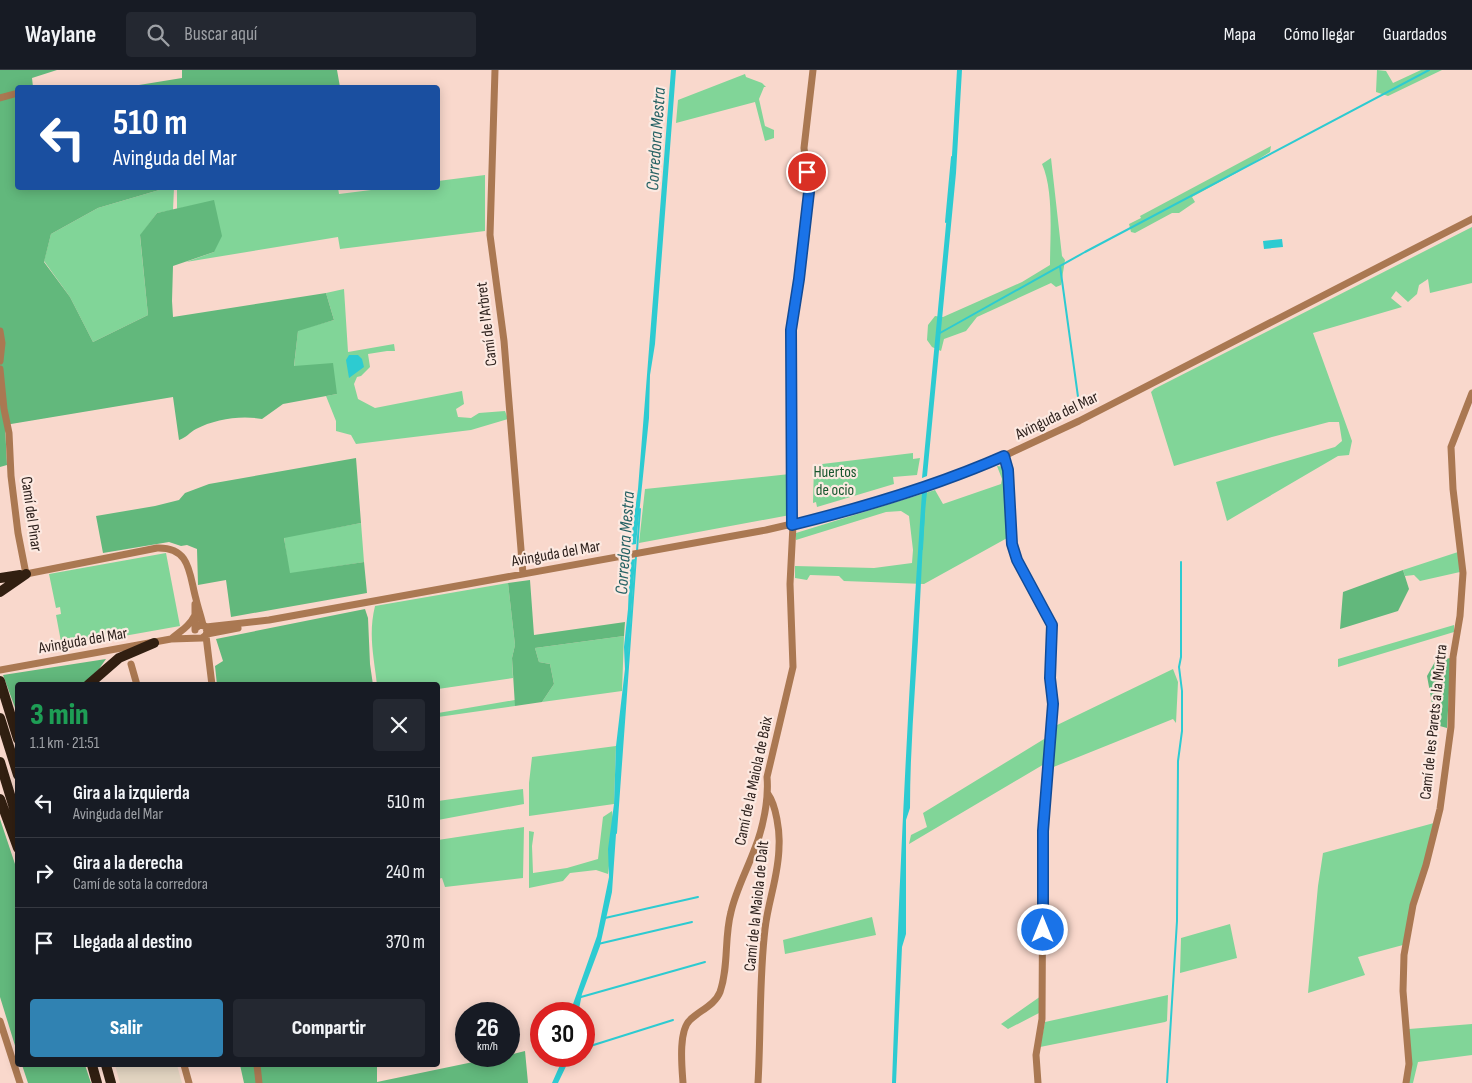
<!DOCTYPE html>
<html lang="es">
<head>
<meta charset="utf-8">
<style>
	:root { --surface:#171b24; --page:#242831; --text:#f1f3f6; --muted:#9ea1a6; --line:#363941; --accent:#3082b2 }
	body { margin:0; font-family:"Sofia Sans Condensed",sans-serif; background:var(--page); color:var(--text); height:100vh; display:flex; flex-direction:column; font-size:19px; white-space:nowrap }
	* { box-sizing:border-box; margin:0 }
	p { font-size:16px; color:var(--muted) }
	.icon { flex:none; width:28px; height:28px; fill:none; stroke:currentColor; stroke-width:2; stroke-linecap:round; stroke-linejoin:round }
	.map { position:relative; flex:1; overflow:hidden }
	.drawer { position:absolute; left:15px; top:612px; width:425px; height:385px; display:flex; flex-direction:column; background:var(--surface); border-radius:5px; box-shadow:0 2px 12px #0003 }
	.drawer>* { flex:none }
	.banner { position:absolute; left:15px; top:15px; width:425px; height:105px; border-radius:5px; box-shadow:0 2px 12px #0003; background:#1a4fa0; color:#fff; overflow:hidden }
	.speed { position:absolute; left:455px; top:932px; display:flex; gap:10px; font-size:25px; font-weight:700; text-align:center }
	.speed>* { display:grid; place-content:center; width:65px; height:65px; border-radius:50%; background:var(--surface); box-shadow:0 2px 12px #0003; line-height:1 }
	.speed small { font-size:12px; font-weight:400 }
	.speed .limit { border:8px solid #d22; background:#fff; color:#111 }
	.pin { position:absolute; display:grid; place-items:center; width:42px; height:42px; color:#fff; margin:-21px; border:2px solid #fff; border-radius:50%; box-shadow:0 1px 5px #0007 }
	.me { position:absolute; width:55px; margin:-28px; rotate:0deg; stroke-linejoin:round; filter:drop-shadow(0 0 4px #0008) }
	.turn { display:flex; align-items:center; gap:18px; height:105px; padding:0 15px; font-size:22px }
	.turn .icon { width:65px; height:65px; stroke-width:2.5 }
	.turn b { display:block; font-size:35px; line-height:42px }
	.round { display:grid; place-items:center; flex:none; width:52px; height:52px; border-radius:5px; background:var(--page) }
	.summary { display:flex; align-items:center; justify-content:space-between; height:85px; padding:0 15px }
	h1 { font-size:30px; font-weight:800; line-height:38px; color:#1e9e55 }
	.action { display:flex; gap:10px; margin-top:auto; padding:10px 15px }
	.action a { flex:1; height:58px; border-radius:5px; background:var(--accent); color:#fff; font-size:20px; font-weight:800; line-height:58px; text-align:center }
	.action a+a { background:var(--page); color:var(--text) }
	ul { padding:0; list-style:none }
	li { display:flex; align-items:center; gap:15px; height:70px; padding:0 15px; border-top:1px solid var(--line) }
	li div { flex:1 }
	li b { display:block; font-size:19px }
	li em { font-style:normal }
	header { display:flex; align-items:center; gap:30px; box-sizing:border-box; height:70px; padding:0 25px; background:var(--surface); border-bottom:1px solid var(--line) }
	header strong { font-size:24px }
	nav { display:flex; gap:28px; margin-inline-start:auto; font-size:18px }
	.search { width:350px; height:45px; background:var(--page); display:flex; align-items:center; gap:12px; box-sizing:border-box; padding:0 18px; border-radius:5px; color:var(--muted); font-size:19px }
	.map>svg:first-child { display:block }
</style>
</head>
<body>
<header>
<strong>Waylane</strong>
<div class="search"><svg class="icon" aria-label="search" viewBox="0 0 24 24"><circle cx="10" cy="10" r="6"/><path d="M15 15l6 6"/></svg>Buscar aquí</div>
<nav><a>Mapa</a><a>Cómo llegar</a><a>Guardados</a></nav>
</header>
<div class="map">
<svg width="1472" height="1013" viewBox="0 0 1472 1013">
	<rect width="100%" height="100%" fill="#f9d8cc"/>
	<path fill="#e2d4c1" d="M115 995H177L182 1013H120Z"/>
	<path fill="#81d598" d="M1377 0 1386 1 1393 13 1421 0H1442L1388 26 1376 22Z
		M745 4 746 7 762 13 766 17H764L759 29 765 56 774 60V68L765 71 755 32 676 53 678 30Z
		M1271 76 1270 82 1238 102 1192 127 1195 132 1179 143H1172L1135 163 1131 162 1129 154 1141 148 1140 146Z
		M1051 88 1062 186 1065 190 1061 215 1056 217 1051 213 977 247 966 261 944 269 941 281 932 277 927 270 928 255 935 246 943 247 1022 212 1050 195C1050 166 1054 121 1042 94Z
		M485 105V161L340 179 338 167 186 192 214 182V131L177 139V118H338L339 124 387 118H438V111Z
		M166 118H174L173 140 157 143 140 166 148 245 93 272 70 227 44 191 51 164 98 138Z
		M1472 157V213L1430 223 1428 209 1419 215 1417 224 1408 232 1396 221 1391 228 1402 237 1313 263 1352 371 1349 385 1338 386 1227 451 1216 412 1335 377 1342 371 1339 352H1329L1272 367 1174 396 1151 322 1154 319Z
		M344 219 348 282 394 274 395 281H387L368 284 370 297 361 306 357 307 354 314 358 329 375 338 462 321 464 334 456 339 458 347 471 348 479 343 505 341 508 349 471 360 356 374 351 365 336 361V351L326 326 337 324 294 297 298 260 334 250 326 223Z
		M913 383V389L920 388 917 405 893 407 894 414 817 437 816 432 813 433 814 395Z
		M997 396 1005 397 1009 467 924 514 844 511 839 506 810 505 807 510 795 508V496L874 498 912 493 913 480 909 446 901 441 886 442 796 470V463L935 420 943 434 1001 414 1002 409Z
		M790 404V445L639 473 645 419Z
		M361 453 364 492 289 504 284 467Z
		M1458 482 1460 502 1420 511 1414 505 1405 506 1403 500Z
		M166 483 180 556 62 577 56 545 61 544 60 537 56 538 49 504Z
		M508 513 515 575 512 588 513 608 438 619V615H377C374 587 368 565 375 536Z
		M1454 555V562L1338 597V589Z
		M624 566 622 621 542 632 554 614 550 594 539 592 535 578Z
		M1173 599 1178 612 1176 653 1173 649 1051 698 1053 657Z
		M515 630V636L438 647V643Z
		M1049 666 1046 693 909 774 911 765 927 757 923 743Z
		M616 676 614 734 529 746V713L532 687Z
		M523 719 524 734 438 750V731Z
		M612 741 614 755 608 804 596 800 570 803 563 811 529 818V761L534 762 532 776 533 803 567 798 598 789 603 747Z
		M1434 753 1403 875 1358 887 1365 905 1308 923 1318 816 1323 783Z
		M524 757 523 808 445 817 442 808 438 809V770Z
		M872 847 876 865 785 884 783 870Z
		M1230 854 1237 888 1180 903 1181 868Z
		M1168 925 1167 951 1165 952 1040 977 1045 952Z
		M1041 926V942L1008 959 1001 954Z
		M1472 954V985L1418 992 1413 1013H1408L1409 959Z"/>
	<path fill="#62b87c" d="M0 0H57L32 8 33 17 18 18V118H166L98 138 51 164 44 192 70 227 93 272 148 245 140 165 157 143 214 130 222 166 214 182 173 196 172 231 173 247 326 223 334 250 298 261 294 296 333 293 337 324 283 334 262 349C241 345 215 349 196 359 190 362 186 368 179 370L173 327 5 355 7 395 0 397Z
		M182 0H337L340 17H139V15L182 8Z
		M356 388 361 453 284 468 290 503 364 492 367 523 231 547 226 510 198 515 197 479 187 475 181 476 169 472 103 483 96 446 155 436 179 430 185 423 209 414Z
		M1403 500 1409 519 1398 541 1340 559 1343 522Z
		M530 510 534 565 625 552 624 566 535 578 539 592 550 594 554 614 542 632 515 636 512 588 515 575 508 513Z
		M365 539 368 548 370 594 373 615H217L215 596 223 591 216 569Z
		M1451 588 1447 658 1436 655 1427 606 1436 590Z
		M106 589 99 599 83 615H18L17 643 3 605Z
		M0 749 17 800V982L0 927Z
		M525 981 528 1013H244L240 995H377V1012L502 986H509V985Z
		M22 995H85L91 1013H28Z"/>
	<path fill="#2dcbd1" d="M671 0H676L655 274 650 305 649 348 636 474 630 475 638 419Z
		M957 0H962L956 103 927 406 922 408 951 102Z
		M1282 169 1283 177 1264 179 1263 171Z
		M349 285H358L362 289 364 297 349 308 346 290Z
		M927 422C923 459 922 495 920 532 917 601 910 669 910 738L906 750V864L902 877 896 1013H892C899 816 908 620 922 423Z
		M635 489 612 822 600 876 582 924 578 944H572L573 934 597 866 609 807 608 779 614 734 616 676 625 599 624 577 628 539 630 490Z
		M564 986H571L558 1013H552Z"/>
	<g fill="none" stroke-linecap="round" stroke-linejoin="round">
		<path stroke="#2dcbd1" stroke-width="2" d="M946 152 952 87
			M1060 196 1079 334
			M940 263 1085 182 1429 0
			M922 479 924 443
			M637 481 640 439
			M616 763 636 486
			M605 848 698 827
			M598 874 692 852
			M581 927 705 892
			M584 978 673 950
			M1167 1013 1177 851 1178 691 1182 661V621L1179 597 1181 587V492"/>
		<path stroke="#aa7852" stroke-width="7" d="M495 0 490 165 504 271 523 504
			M0 28 18 23
			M0 261 2 273 0 291
			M0 299 4 339 9 363 11 406 18 463 26 504 157 478C191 477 189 504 196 529 198 538 201 546 203 555
			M1004 386 1008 400 1012 474 1017 490 1052 555 1050 608 1053 634 1043 761 1042 949 1036 985 1038 1013
			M206 557 269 550 766 460 822 447 897 427 958 406 1004 386 1079 351 1472 149
			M195 560V534
			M207 564 238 558
			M206 566 212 615
			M171 569C180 561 189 557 195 545
			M131 594 137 615
			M0 600 171 569 202 568 206 565 207 561 205 556 200 555 196 558
			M0 951 20 1013
			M184 995 189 1013
			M257 995 259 1013
			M683 1013C682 998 678 961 690 950 699 941 715 935 720 922 729 896 724 868 731 842 736 820 747 800 755 778 763 758 769 729 767 707L793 597 790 514 793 455 791 260 799 209 809 121 804 78 813 0
			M758 1013C761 962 759 910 765 859 768 831 779 805 779 776 780 762 776 735 768 724
			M1406 1013 1409 994 1403 921 1404 885 1413 835 1426 795 1440 739 1451 657 1453 587 1460 546 1463 503 1453 419 1451 377 1472 323"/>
		<path stroke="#311f11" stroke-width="10" d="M0 508 20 505
			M0 522 26 504
			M0 611 18 669
			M88 615 119 588 154 573
			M0 648 18 705
			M0 692 18 751
			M0 729 18 778
			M92 995 97 1013
			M106 995 111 1013"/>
	</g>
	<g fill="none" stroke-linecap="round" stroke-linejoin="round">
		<g stroke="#114b97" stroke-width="12">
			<path id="route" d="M807 102 809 122 799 209 791 260 792 455C865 437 936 416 1004 386L1008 400 1012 474 1017 490 1052 555 1050 608 1053 634 1043 761V860"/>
		</g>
		<use href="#route" stroke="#1a73e8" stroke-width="9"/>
	</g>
	<g text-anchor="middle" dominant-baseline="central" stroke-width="4.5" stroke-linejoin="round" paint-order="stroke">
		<g font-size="16" fill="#2d211d" stroke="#fce9e1">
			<text transform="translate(487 254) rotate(-97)">Camí de l'Arbret</text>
			<text transform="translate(1057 346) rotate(-26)">Avinguda del Mar</text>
			<text transform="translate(31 444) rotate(82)">Camí del Pinar</text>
			<text transform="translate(556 484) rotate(-10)">Avinguda del Mar</text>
			<text transform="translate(83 571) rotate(-10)">Avinguda del Mar</text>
			<text transform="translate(1434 652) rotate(-84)">Camí de les Parets a la Murtra</text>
			<text transform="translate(754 711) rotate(-78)">Camí de la Maiola de Baix</text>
			<text transform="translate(757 836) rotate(-84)">Camí de la Maiola de Dalt</text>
		</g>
		<g font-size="16" fill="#17562e" stroke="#fce9e1">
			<text x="835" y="402">Huertos<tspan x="835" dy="18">de ocio</tspan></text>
		</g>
		<g font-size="18" font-style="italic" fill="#266264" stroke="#fce9e1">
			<text transform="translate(656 69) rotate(-86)">Corredora Mestra</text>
			<text transform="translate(625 473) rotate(-86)">Corredora Mestra</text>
		</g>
	</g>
</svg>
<div class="speed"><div>26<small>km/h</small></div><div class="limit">30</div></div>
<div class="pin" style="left:807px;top:102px;background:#d93025"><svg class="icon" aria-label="arrive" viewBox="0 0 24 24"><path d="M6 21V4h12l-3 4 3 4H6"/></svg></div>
<svg class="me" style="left:1043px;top:860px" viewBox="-20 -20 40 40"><circle r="17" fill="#1a73e8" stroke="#fff" stroke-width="3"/><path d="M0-11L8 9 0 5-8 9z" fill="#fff"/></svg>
<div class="banner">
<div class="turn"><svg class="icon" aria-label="left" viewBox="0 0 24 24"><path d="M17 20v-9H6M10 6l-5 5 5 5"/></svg><div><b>510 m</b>Avinguda del Mar</div></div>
</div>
<section class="drawer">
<div class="summary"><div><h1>3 min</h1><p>1.1 km · 21:51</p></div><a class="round"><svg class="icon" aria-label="close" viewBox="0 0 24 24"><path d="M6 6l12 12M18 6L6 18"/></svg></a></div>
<ul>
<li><svg class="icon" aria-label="left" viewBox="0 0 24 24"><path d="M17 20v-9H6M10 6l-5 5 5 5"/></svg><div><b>Gira a la izquierda</b><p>Avinguda del Mar</p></div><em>510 m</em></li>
<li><svg class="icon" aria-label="right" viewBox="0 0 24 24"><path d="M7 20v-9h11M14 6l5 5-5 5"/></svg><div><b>Gira a la derecha</b><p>Camí de sota la corredora</p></div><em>240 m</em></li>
<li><svg class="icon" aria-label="arrive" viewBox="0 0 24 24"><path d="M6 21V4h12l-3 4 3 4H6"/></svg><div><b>Llegada al destino</b></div><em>370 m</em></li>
</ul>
<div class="action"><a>Salir</a><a>Compartir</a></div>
</section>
</div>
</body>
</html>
